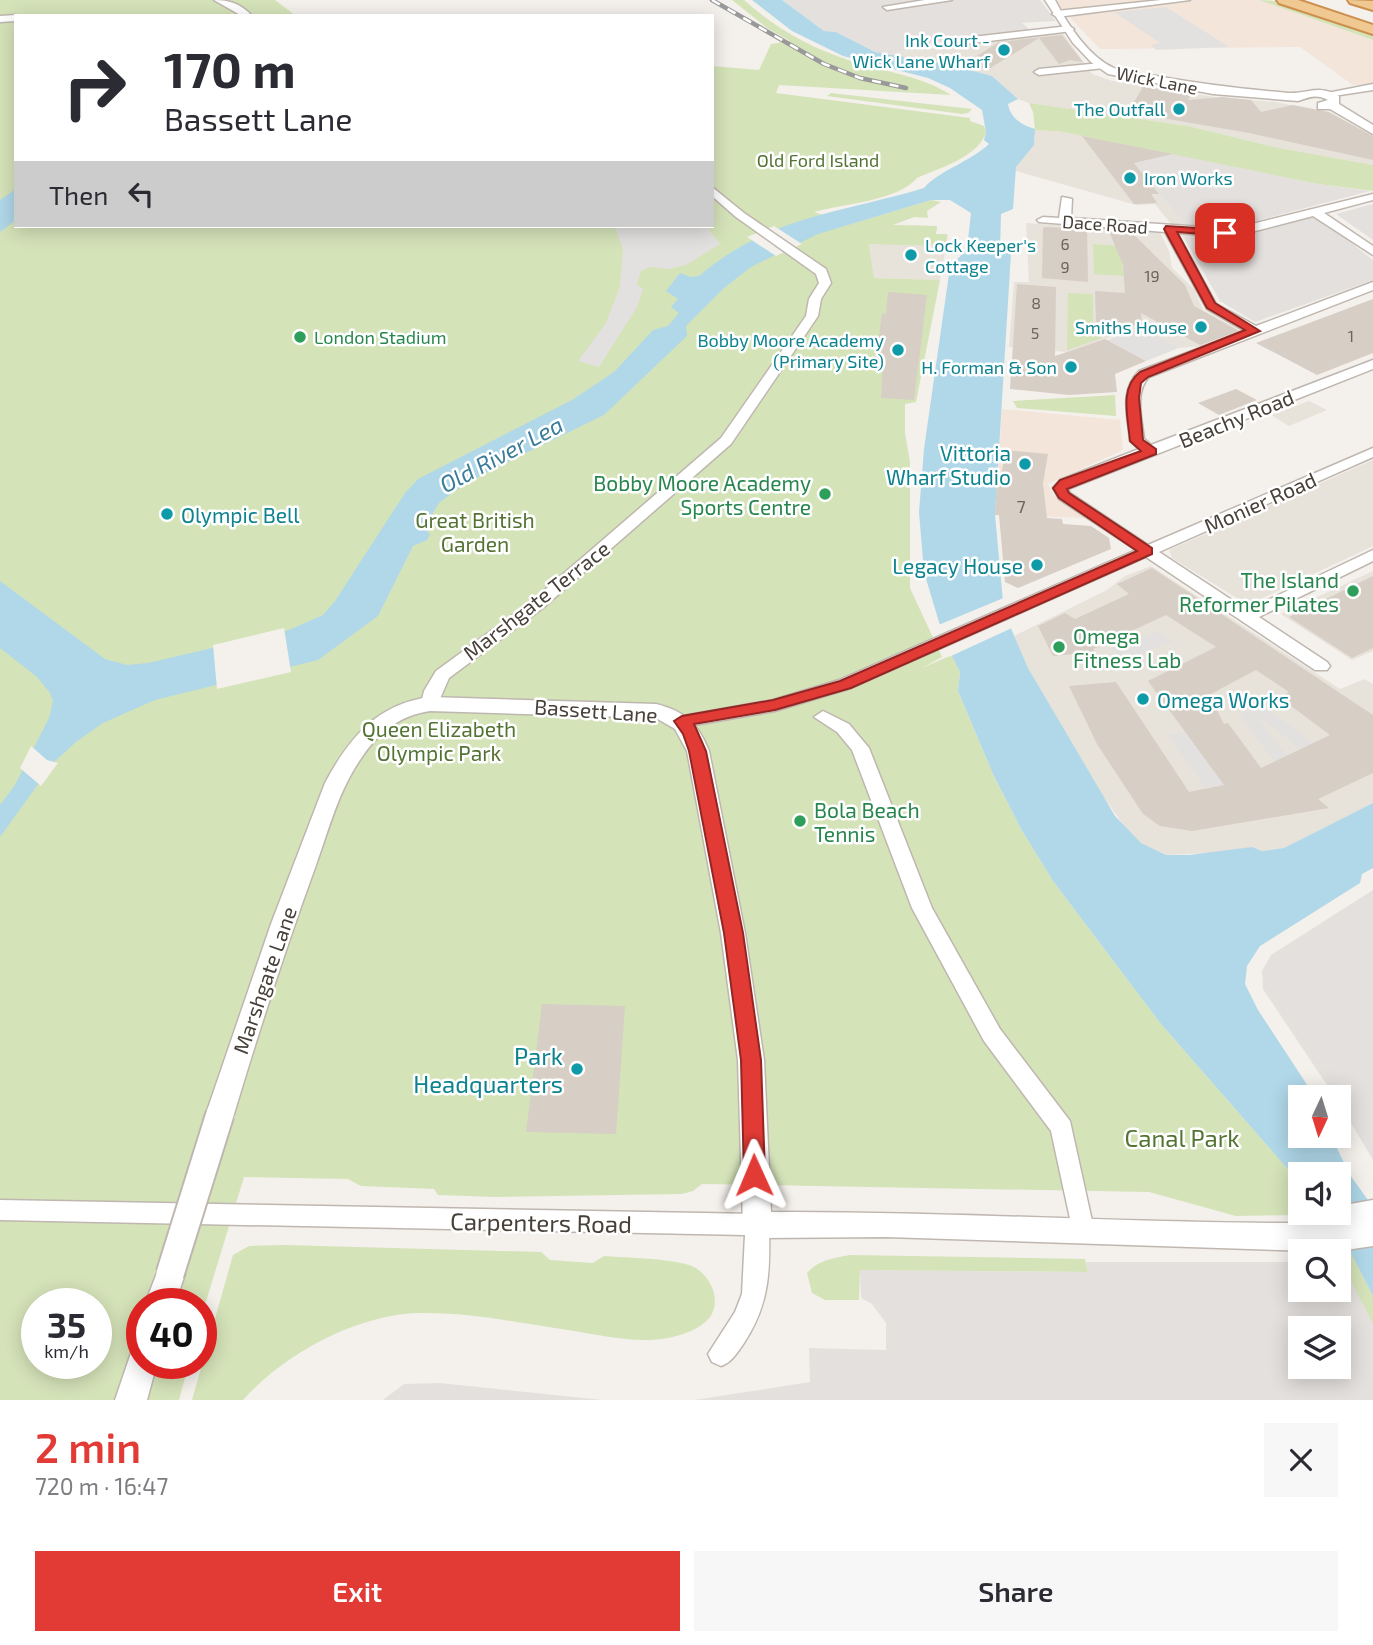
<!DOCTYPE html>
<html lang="en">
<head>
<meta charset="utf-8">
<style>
	:root { --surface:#fff; --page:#f7f7f7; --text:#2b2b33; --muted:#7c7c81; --accent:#e23b35 }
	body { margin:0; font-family:"Exo 2",sans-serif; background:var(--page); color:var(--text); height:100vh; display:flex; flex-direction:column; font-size:26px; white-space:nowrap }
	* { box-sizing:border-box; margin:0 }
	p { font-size:23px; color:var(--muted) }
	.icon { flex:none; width:38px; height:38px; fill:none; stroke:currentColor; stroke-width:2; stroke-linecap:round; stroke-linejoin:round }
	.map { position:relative; height:1400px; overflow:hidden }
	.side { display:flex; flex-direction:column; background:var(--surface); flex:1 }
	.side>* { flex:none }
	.top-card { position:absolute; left:14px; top:14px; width:700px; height:214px; border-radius:0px; box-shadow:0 4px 18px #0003; background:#fff; color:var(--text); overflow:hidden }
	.needle { width:46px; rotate:184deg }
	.tools { position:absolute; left:1288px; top:1085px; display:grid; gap:14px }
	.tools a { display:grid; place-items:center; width:63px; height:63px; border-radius:0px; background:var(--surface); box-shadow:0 4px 18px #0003; font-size:35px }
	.speed { position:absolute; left:21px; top:1288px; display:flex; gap:14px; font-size:35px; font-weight:700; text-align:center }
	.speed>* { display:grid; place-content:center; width:91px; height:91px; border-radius:50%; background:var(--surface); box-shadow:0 4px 18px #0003; line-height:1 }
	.speed small { font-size:18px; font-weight:400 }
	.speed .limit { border:10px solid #d22; background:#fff; color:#111 }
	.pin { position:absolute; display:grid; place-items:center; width:60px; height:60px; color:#fff; margin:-30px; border-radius:14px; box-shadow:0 4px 10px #0006 }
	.me { position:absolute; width:77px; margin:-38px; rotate:359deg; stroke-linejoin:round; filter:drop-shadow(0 0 5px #0008) }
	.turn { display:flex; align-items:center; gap:24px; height:147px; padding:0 35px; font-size:32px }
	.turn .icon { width:91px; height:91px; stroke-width:2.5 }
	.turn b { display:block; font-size:49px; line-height:60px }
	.then { display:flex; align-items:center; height:66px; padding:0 35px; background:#0003; gap:14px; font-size:26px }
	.round { display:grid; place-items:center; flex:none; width:74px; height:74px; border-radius:0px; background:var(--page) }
	.head { display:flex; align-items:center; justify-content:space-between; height:119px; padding:0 35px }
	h1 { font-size:42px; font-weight:600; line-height:52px; color:var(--accent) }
	.button { display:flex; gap:14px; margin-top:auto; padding:14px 35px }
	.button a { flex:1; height:80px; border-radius:0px; background:var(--accent); color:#fff; font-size:28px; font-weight:600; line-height:80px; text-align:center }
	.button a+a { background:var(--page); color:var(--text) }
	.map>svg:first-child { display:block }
</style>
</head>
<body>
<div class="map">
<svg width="1373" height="1400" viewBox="0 0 1373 1400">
	<rect width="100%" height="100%" fill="#f4f0ec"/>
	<!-- residential -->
	<g fill="#e7e2da">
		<path d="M1062,32L1092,74L1112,81L1215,97L1276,102L1333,114L1373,140V165L1274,147L1188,126L1029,103L1018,99L992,76L951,65L885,54Z"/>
		<path d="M1035,130L1063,132L1173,154L1134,163L1185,225L1171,224L1155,204L1136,205L1016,171V167L1034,145Z"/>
		<path d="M1026,223L1160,232L1169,251L1172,268L1194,289L1203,310L1241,331L1201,346L1179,348L1142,327L1066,352L1009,347L1014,282H1029Z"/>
		<path d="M879,225L937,226L936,234L948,235L940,280L874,278L868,237Z"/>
		<path d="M1309,401L1327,410L1289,426L1271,415Z"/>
		<path d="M1373,460V546L1248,605L1172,558L1169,550Z"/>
		<path d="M1151,566L1340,689L1365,679L1373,684V803L1284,848L1262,851L1252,847L1228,852L1166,855L1141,843L1130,834L1088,775L1028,668L1014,636L1107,590L1125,576Z"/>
		<path d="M1373,571V651L1352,660L1281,614Z"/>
	</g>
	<!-- commercial -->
	<g fill="#f3e5da">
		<path d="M1058,0H1259L1373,40V84L1353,85L1300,47L1100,49L1058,5Z"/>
		<path d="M1002,409L1120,420L1123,450L1048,484L1054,496L1087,518L995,515Z"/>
	</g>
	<!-- industrial -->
	<g fill="#e4e0dd" fill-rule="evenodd">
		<path d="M782,0H1040L1056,21L1022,23L1030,30L949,38L951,41L919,45L923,49L885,54L875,52L836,32L824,31Z"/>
		<path d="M1173,154L1318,184L1370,191L1229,228L1185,225L1134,163Z"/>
		<path d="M1373,204V240L1336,214L1365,206Z"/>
		<path d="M1317,216L1373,260V280L1255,322L1220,301L1181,233L1238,236Z"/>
		<path d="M1373,890V1160L1339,1103V1097H1335L1263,989L1262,971L1271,955Z"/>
		<path d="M1339,1260H1342L1373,1324V1400H694L810,1382L809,1348L886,1350V1323L872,1304L861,1298L860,1270L1088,1272L1086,1262H1300V1290H1339ZM1300,1328H1339V1367H1300Z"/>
		<path d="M439,1383L603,1400H383L404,1384Z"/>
	</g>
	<!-- green -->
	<g fill="#d5e3b9" fill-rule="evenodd">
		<path d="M0,0H275L296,16H16V226H712V66L759,70L771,44L790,41L767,28L732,0H744C775,28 809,47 848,60C883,72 920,75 951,95L779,85L776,93L970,118V121L984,126L986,132C979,157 939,168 917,178C898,201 842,204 814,212L850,224L931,200L941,202L927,211L928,218L914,217L893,225L937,226L936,234H947L946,246L869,244L874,278L940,280L916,402L905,404V433L910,462V588L942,657L922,668L952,655L960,672L958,691L993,774L1021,829L1053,881L1161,1024L1300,1183V1213H1324L1354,1259L1373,1296V1324L1339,1257V1251H1333L1293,1215L1236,1216L1149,1192L702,1184L693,1191L682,1194L495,1197L438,1195L434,1189L361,1186L348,1179L244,1177L201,1318V1304H142V1363H189L179,1400H0ZM37,1304H96V1363H37Z"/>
		<path d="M1259,0C1298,0 1337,20 1373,32V40Z"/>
		<path d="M831,93L972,109L968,113L962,114L827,96Z"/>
		<path d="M1029,103L1188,126L1274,147L1373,165V191L1318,184L1063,132L1035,130L1033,112Z"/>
		<path d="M1093,244L1119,246L1124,276L1094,274Z"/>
		<path d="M1068,293L1093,294V332L1102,338L1067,350Z"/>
		<path d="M1115,395L1116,416L1017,408L1013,401Z"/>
		<path d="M285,1245L541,1252L550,1260L593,1263L604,1256C629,1258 665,1258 689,1265C708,1271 723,1298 710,1317C701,1329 682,1335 668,1338C636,1344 600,1335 568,1330C519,1323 469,1312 420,1313C357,1314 284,1354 243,1400H192L233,1255L249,1246Z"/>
		<path d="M850,1255L1085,1259L1088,1272L860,1270L859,1300H825L812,1293L807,1273C818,1260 834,1258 850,1255Z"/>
	</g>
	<!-- parking -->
	<g fill="#e3e1df">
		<path d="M1166,7L1228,46L1229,47L1156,50L1151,45L1160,43L1114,12Z"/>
		<path d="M615,226H706L720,244L686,265L668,269L650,267L641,271L637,285L643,289L637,307L599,367L578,361L606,323L620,286L623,250Z"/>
		<path d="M1142,327L1179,348L1146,361L1107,340Z"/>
		<path d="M1159,631L1173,641L1126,660L1110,649Z"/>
		<path d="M1264,706L1313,743L1301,749L1255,714L1287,756L1275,762L1239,715Z"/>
		<path d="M1186,732L1224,785L1206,788L1168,735Z"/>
	</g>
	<!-- water -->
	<g fill="#b0d8e9">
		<path d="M752,0H782L824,31L836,32L875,52L951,65L992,76L1018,99L1008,104C1010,118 1023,126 1035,129L1034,145L1016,167L1013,209L1001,214L1000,250L1011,253L995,515L1004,612L1028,668L1115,816L1141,843L1166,855H1189L1252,847L1262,851L1284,848L1373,803V868L1362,874L1360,883L1260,946L1247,966L1245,984L1258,1010L1315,1097H1300V1136H1331L1350,1175L1373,1207V1296L1354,1259L1324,1213H1339V1174H1300V1183L1161,1024L1053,881L1021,829L993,774L958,691L960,672L945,642L924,572L919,512L924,449L950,267L967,249L971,213L950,200H931L818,234L751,267L724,288L686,326L687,336L604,415L481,475L452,493L439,503L424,528L430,534L427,540L413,546L378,616L318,660L155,700L103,723L76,742L54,762L0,837V805L15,785L49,718L53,701L50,693L37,677L0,648V581L105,659L127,665L148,663L289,630L323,615L335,601L405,493L418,479L572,400L614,372L653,330L668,326L679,313L671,307L678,299L666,291L680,273L691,277L699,276C769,216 841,213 924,188C938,171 970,162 989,144L984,140L986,132L982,110L950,88L928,78L843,56L792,31Z"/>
		<path d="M16,189V220L0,232V200Z"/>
	</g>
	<!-- pier -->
	<g fill="#f4f0ec">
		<path d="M774,226L802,244L776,256L747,237Z"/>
		<path d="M1006,597L1014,627L949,657L936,626Z"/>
		<path d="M284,628L291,672L217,689L213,645Z"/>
		<path d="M31,746L47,760L58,763L41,786L20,768Z"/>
	</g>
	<!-- building -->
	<g fill="#d7cec5" fill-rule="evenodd">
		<path d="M1062,35L1083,62L1070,60L1059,64L1039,38L987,70L964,64L999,42Z"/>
		<path d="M1143,87L1192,93L1188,100L1222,97L1251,100L1261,112L1293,105L1329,112L1373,136V160L1249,133L1128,112Z"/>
		<path d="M1082,136L1173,154L1134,163L1159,194H1151L1157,203L1134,204Z"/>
		<path d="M1046,227L1087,229L1088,282L1042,278L1043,228Z"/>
		<path d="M1109,231L1132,233L1185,285L1194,306L1239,331L1200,345L1141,313L1142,326L1096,322L1095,291L1125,293L1123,265Z"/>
		<path d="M1017,284L1056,287L1055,356L1105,339L1146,361L1115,374L1117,392L1069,395L1010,389Z"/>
		<path d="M888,292L927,295L914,400L881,398L883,359H876L882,313L886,314Z"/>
		<path d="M1373,299V353L1317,375L1256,343Z"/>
		<path d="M1236,389L1257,400L1219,415L1198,403Z"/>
		<path d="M1005,450L1048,454L1043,483L1047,518L1062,519L1063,524L1091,526L1109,538L1111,549L1018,588L1005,582L999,515H995L997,479H1001Z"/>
		<path d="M1152,568L1373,715V773L1318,799L1329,808L1192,831L1160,826L1143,814L1097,744L1069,686L1116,682L1189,792L1224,785L1148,681L1216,647L1166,615L1093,649L1095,652L1053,656L1038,626L1065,613L1075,619L1129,594L1117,584ZM1256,670L1289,692L1279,697L1330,735L1261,768L1228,723L1224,724L1209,695Z"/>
		<path d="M1373,576V648L1352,658L1289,617Z"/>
		<path d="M542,1004L625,1006L616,1134L526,1132Z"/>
	</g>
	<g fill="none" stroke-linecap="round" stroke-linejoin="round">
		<!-- minor casing -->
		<g stroke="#bfb7af" stroke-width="3">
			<g id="minor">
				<path d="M214,0C230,0 241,4 252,16H242Z"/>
				<path d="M925,0H952L887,10L883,7Z"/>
				<path d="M1161,0H1190L1057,17L1052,14L1057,11Z"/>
				<path d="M16,15V21L0,22V16Z"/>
				<path d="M1069,26L1074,29L1072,31L964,44L959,41L964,38Z"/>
				<path d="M1101,63L1106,66L1104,68L1039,75L1034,72L1039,69Z"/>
				<path d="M1373,84V90L1327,97L1322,94Z"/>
				<path d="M712,187L744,213L826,269L831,283L821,299L818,316L731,444L544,607L449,678L436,708H424L421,704L424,691L436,671L532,601L721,438L806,316L809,299L819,283L816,274L736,217L712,196Z"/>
				<path d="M1373,194V200L1324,213L1373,246V255L1313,216L1232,237L1177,233L1216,304L1256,326L1373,282V290L1149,377C1134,392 1142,420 1144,439L1151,445L1373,360V369L1068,489L1070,493L1148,545L1373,448V457L1159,552L1247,610L1373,550V561L1259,617L1327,662L1330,666L1327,670H1315L1146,557L851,688L775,711L683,727L677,725L674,721L677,717L773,700L839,680L1136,550L1059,499L1053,488L1060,480L1139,449L1130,441C1128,415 1119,391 1139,371L1245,331L1207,309L1165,232L1039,222L1037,220L1043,217L1059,218L1062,197L1072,199L1071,218L1232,229Z"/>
				<path d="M823,711L849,724L869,748L932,908L1000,1029L1070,1121L1094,1230L1090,1237L1082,1241L1074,1237L1051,1131L984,1041L912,908L852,750L837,732L814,717Z"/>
				<path d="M0,1200L757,1214L765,1218L769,1225C770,1271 770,1303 744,1343C737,1353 732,1362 721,1366L712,1362L708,1354L735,1312L742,1294L745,1235L0,1220Z"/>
			</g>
		</g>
		<!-- tertiary casing -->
		<g stroke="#bfb7af" stroke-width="3">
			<g id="tertiary">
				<path d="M1045,0H1055C1067,24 1089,57 1114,68C1126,74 1143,74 1156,76C1200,84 1243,89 1288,93C1309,94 1317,84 1339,96V104L1373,125V134L1330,109H1318V103L1328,100C1316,94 1310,97 1298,101L1213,94L1108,74L1091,62L1073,43Z"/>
				<path d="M430,697L656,704C684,711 698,723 709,751L745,933L764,1060L771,1212C945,1211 1119,1223 1293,1223C1305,1209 1321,1213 1339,1213V1206L1373,1200V1246L1339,1251H1311L886,1237L757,1238L747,1234L743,1225L738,1060L721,933L687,751L675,729L656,718L430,711C400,715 378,733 362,757C339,789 329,829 316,865C286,947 259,1031 234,1114L230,1122L220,1125L210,1122L206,1114L271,924L325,783C349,738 377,704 430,697Z"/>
				<path d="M170,1261L180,1265L185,1274L175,1304H145L160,1265Z"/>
				<path d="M142,1349V1363H157L147,1400H115L131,1353Z"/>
			</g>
		</g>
		<!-- trunk casing -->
		<g stroke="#cc8f4d" stroke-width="4">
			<g id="trunk">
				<path d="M1277,0H1298L1373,25V34L1279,3Z"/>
				<path d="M1348,0L1373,1V10L1350,3Z"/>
			</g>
		</g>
		<!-- minor -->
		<use href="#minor" fill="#fff" fill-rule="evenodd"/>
		<!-- tertiary -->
		<use href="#tertiary" fill="#fff" fill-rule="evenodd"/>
		<!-- trunk -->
		<use href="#trunk" fill="#f0c891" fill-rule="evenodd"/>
		<!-- rail casing -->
		<g stroke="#999" stroke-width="4.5">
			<path id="rail" d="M712,0L824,64L860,78L906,88"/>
		</g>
		<!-- rail -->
		<use href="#rail" stroke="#fff" stroke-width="2.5" stroke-dasharray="9" stroke-linecap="butt"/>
		<!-- tertiary-bridge casing -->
		<g stroke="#bfb7af" stroke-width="31" stroke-linecap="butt">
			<path id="tertiary-bridge" d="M170,1274L220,1114"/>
		</g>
		<!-- tertiary-bridge -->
		<use href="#tertiary-bridge" stroke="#fff" stroke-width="27"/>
	</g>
	<!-- route -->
	<path fill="#e23b35" stroke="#932622" stroke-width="2" d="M1166,226L1228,230V235L1225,236L1177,232L1215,303L1260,331L1148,377L1141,383L1139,398L1143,440L1156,449V454L1067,489L1069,493L1152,548V554L851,688L775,710L694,724L706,751L743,933L761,1060L765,1175L762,1182L754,1184L747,1182L744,1175L741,1060L724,933L689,751L683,734L674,721L682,716L773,700L840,681L1137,551L1059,498L1053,488L1060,480L1141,451L1130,441C1128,417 1119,388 1140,372L1245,330L1207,308L1164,229Z"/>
	<!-- markers -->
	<g fill="#0f9aa8" stroke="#fff" stroke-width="2.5">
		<circle cx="1004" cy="50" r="7"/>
		<circle cx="1179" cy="109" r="7"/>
		<circle cx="1130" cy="178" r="7"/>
		<circle cx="911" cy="255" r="7"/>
		<circle cx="1201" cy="327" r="7"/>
		<circle cx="898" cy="350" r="7"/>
		<circle cx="1071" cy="367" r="7"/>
		<circle cx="1025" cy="464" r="7"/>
		<circle cx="167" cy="514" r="7"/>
		<circle cx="1037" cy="565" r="7"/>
		<circle cx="1143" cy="699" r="7"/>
		<circle cx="577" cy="1069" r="7"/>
	</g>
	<g fill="#2e9e5b" stroke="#fff" stroke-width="2.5">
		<circle cx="300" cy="337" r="7"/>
		<circle cx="825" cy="494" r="7"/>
		<circle cx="1353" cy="591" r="7"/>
		<circle cx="1059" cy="647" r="7"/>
		<circle cx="800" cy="821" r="7"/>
	</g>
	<g text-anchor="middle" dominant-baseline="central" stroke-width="5" stroke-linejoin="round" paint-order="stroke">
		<!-- far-number labels -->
		<g font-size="16" fill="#6c645d">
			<text x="1065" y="243">6</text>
			<text x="1065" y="266">9</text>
			<text x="1152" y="275">19</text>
			<text x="1036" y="302">8</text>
			<text x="1035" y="332">5</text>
			<text x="1351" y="335">1</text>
		</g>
		<!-- far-culture labels -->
		<g font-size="18" fill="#0d838f" stroke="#fff" text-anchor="end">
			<text x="990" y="40">Ink Court -<tspan x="990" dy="21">Wick Lane Wharf</tspan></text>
			<text x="1165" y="109">The Outfall</text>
			<text x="1144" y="178" text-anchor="start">Iron Works</text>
			<text x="925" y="245" text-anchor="start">Lock Keeper's<tspan x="925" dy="21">Cottage</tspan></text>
			<text x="1187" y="327">Smiths House</text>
			<text x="884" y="340">Bobby Moore Academy<tspan x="884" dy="21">(Primary Site)</tspan></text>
			<text x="1057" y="367">H. Forman &amp; Son</text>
		</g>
		<!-- far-street labels -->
		<g font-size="18" fill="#48413a" stroke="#fff">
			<text transform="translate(1157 80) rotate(11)">Wick Lane</text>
			<text transform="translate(1105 224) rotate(4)">Dace Road</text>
		</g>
		<!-- far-park labels -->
		<g font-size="18" fill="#537333" stroke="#fff">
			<text x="818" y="160">Old Ford Island</text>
		</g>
		<!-- far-leisure labels -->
		<g font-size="18" fill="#27864d" stroke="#fff" text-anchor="start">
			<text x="314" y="337">London Stadium</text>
		</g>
		<!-- number labels -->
		<g font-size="18" fill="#6c645d">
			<text x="1021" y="506">7</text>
		</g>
		<!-- street labels -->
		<g font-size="21" fill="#48413a" stroke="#fff">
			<text transform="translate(1236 418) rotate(-22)">Beachy Road</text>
			<text transform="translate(1260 502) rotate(-24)">Monier Road</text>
			<text transform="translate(536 600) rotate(-38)">Marshgate Terrace</text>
			<text transform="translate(596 710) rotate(4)">Bassett Lane</text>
			<text transform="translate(264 980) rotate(-71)">Marshgate Lane</text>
		</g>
		<!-- culture labels -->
		<g font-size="21" fill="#0d838f" stroke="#fff" text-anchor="end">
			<text x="1011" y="452">Vittoria<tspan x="1011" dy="24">Wharf Studio</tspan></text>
			<text x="181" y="514" text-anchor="start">Olympic Bell</text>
			<text x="1023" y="565">Legacy House</text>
			<text x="1157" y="699" text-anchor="start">Omega Works</text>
		</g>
		<!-- leisure labels -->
		<g font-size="21" fill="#27864d" stroke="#fff" text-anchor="end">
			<text x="811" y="482">Bobby Moore Academy<tspan x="811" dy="24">Sports Centre</tspan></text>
			<text x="1339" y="579">The Island<tspan x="1339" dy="24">Reformer Pilates</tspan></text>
			<text x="1073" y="635" text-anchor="start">Omega<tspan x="1073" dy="24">Fitness Lab</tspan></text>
			<text x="814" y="809" text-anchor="start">Bola Beach<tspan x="814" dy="24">Tennis</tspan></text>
		</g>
		<!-- park labels -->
		<g font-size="21" fill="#537333" stroke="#fff">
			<text x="475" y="519">Great British<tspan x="475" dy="24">Garden</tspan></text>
			<text x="439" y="728">Queen Elizabeth<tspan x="439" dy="24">Olympic Park</tspan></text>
		</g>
		<!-- water labels -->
		<g font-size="23" font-style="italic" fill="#3a7c99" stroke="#fff">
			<text transform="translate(501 454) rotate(-28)">Old River Lea</text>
		</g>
		<!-- near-culture labels -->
		<g font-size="24" fill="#0d838f" stroke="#fff" text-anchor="end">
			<text x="563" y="1055">Park<tspan x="563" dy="28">Headquarters</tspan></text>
		</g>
		<!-- near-park labels -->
		<g font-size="24" fill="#537333" stroke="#fff">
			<text x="1182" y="1137">Canal Park</text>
		</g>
		<!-- near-street labels -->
		<g font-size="24" fill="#48413a" stroke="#fff">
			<text transform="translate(541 1222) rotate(1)">Carpenters Road</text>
		</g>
	</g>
</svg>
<div class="tools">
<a><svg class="needle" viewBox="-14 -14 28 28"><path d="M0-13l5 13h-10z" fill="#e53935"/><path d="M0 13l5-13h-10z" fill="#7c7c81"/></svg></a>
<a><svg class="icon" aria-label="sound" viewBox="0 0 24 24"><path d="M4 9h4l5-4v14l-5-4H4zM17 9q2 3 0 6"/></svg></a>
<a><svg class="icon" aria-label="search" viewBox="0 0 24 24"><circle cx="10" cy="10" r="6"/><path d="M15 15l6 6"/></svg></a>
<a><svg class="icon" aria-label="layers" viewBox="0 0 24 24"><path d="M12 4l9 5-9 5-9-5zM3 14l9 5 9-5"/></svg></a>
</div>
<div class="speed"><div>35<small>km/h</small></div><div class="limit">40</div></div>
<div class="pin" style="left:1225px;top:233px;background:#d93025"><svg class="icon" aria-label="arrive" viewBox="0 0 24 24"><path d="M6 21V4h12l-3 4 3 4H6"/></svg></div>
<svg class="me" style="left:754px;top:1175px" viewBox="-20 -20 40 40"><path d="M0-17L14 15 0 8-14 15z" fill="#e23b35" stroke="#fff" stroke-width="4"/></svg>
<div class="top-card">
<div class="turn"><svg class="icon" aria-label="right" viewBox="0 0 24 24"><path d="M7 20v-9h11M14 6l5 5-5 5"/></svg><div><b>170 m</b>Bassett Lane</div></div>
<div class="then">Then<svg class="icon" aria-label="left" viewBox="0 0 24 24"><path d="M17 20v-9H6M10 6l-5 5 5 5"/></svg></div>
</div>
</div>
<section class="side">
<div class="head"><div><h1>2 min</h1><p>720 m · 16:47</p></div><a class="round"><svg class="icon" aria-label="close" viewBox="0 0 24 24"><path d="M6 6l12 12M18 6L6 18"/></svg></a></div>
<div class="button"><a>Exit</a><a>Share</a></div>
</section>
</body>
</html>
